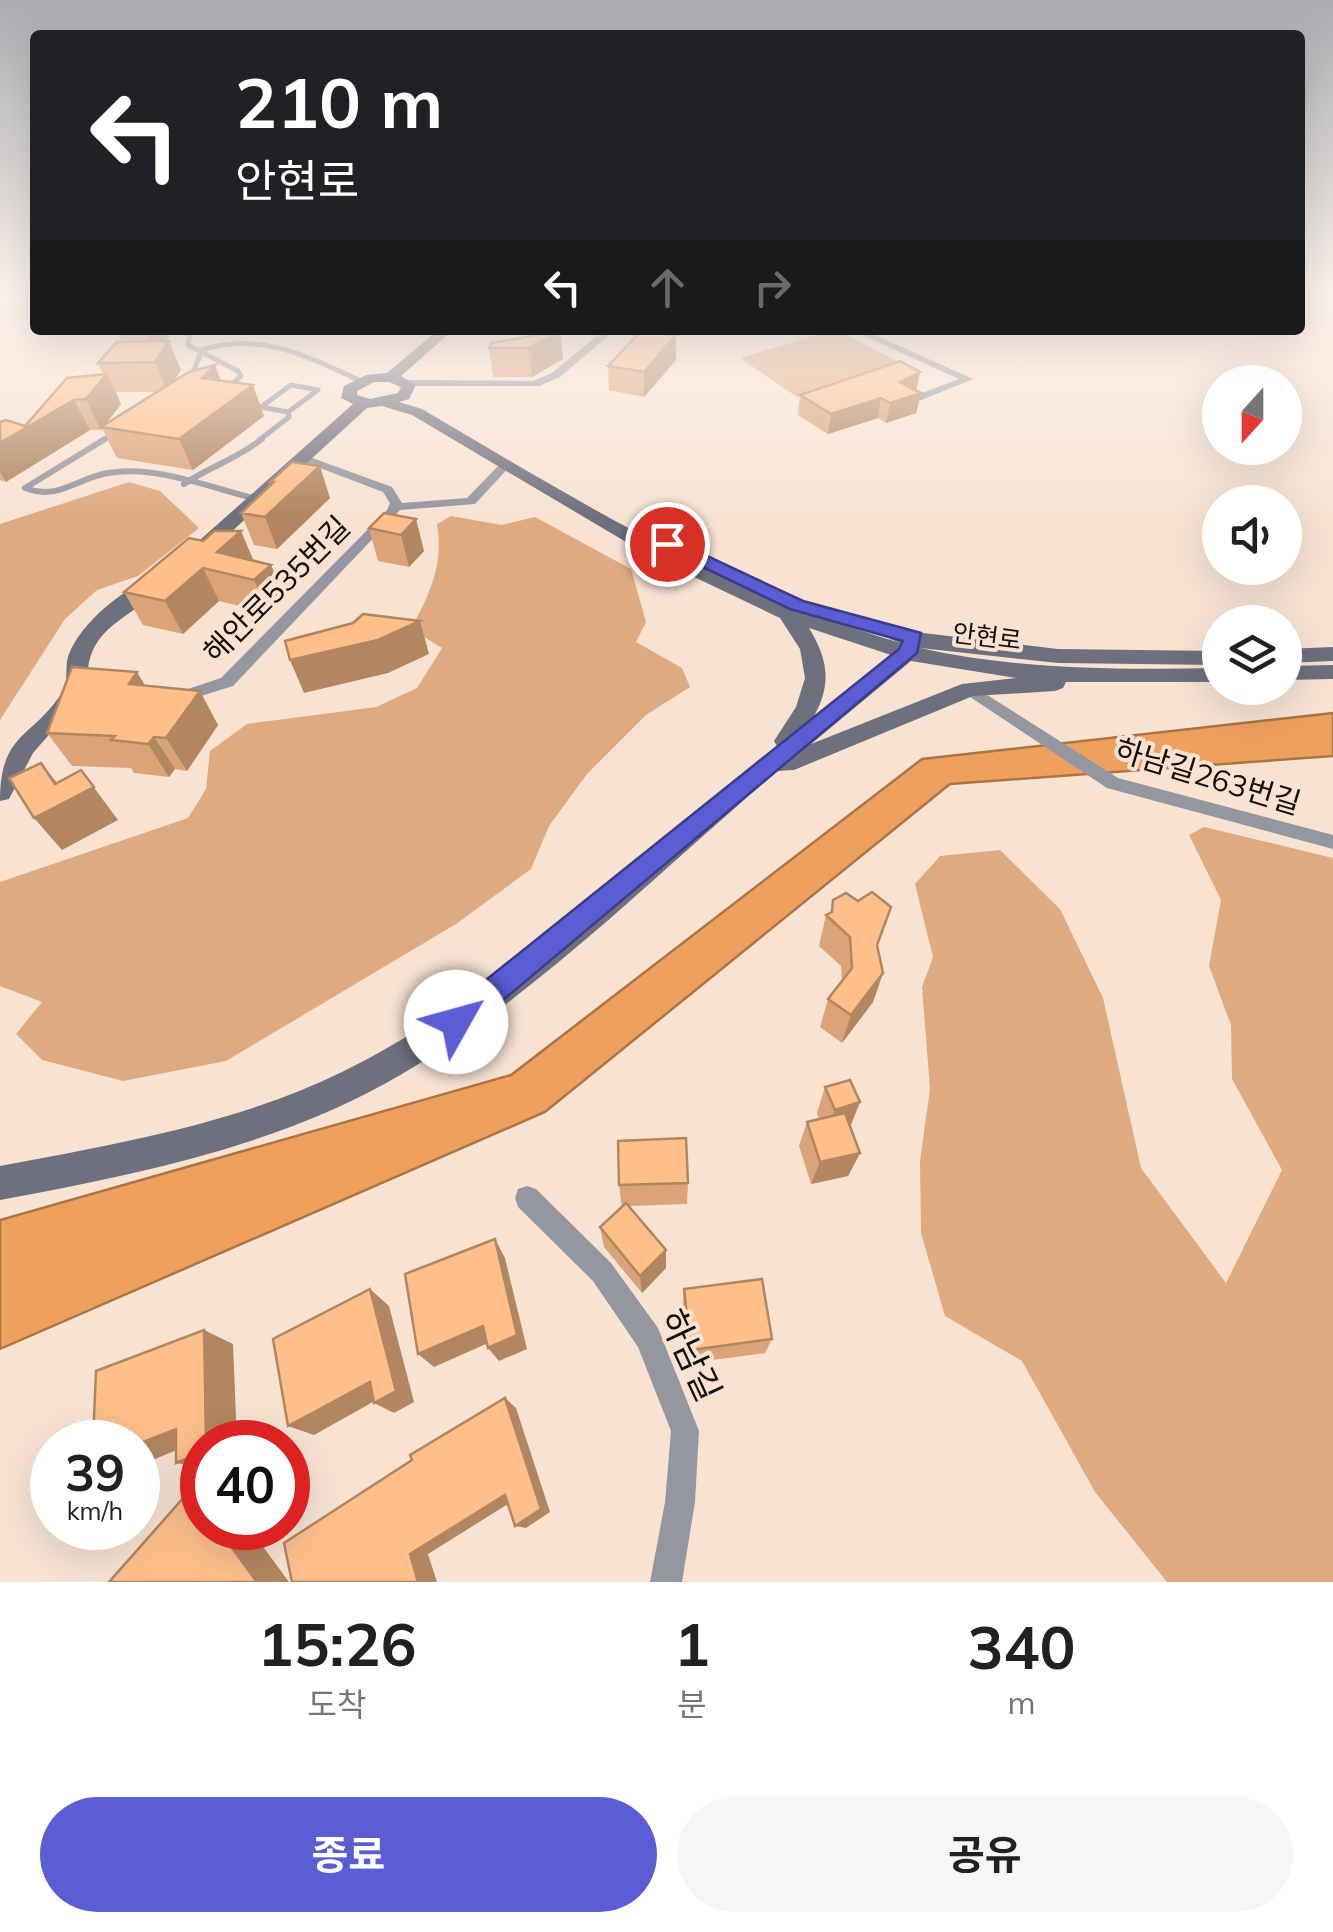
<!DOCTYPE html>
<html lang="ko">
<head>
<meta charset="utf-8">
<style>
	:root { --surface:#fff; --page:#f6f6f6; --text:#202124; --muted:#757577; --accent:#5b5dd5 }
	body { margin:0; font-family:Mulish,"Noto Sans KR",sans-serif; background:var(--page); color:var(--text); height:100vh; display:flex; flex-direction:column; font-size:38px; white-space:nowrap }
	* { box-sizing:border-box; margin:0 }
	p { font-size:32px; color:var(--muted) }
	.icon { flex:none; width:55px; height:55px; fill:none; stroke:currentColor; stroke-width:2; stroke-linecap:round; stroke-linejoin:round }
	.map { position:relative; height:1582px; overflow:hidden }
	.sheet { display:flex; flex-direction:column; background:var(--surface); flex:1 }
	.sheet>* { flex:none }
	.guide { position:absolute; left:30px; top:30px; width:1275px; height:305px; border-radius:10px; box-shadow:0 10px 40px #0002; background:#202124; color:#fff; overflow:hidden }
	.needle { width:65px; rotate:201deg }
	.fabs { position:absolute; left:1202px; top:365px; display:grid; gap:20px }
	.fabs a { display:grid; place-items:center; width:100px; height:100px; border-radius:50%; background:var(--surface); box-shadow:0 10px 40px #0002; font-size:50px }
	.speed { position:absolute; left:30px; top:1420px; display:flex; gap:20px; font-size:50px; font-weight:700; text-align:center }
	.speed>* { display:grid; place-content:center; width:130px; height:130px; border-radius:50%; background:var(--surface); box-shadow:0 10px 40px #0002; line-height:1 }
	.speed small { font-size:25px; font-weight:400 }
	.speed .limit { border:15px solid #d22; background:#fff; color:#111 }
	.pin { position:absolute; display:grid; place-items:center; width:85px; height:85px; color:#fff; margin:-42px; border:5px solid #fff; border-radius:50%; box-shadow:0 2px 10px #0007 }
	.me { position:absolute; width:110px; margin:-55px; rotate:52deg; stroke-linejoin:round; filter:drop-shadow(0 0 8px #0008) }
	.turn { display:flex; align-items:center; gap:35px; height:210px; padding:0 40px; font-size:45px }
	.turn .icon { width:130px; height:130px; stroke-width:2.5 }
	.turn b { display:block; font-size:70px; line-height:85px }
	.lanes { display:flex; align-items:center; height:95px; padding:0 40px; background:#0003; justify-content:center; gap:50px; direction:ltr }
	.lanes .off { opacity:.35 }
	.eta { display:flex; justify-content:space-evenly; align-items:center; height:170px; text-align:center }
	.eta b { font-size:60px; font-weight:700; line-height:70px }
	.cta { display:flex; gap:20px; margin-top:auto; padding:20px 40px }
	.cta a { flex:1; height:115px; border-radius:60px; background:var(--accent); color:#fff; font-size:40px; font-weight:700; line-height:115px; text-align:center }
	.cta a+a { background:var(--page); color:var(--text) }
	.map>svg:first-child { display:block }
</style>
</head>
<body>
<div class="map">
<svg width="1333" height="1582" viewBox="0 0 1333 1582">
	<rect width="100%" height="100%" fill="#f8e3d3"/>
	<!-- green -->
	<g fill="#dfaa80">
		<path d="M835,330L903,364L797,397L740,358Z"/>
		<path d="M129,482L160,491L199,528L138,576L97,590L65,619L0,720V524Z"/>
		<path d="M451,516L502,525L535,517L631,569L646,622L636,642L682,668L690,687L646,715L587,774L549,826L531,869L456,924L226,1061L123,1081L42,1060L16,1034L42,1002L0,986V882L188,818L206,789L210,751L247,724L376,707L417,688L442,648L411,629C430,594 444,564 437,524Z"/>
		<path d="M1204,827L1333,858V1582H1167L1095,1492L1022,1361L945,1316L921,1233L920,1161L930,1089L922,987L933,957L915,884L940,856L1000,850L1060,909L1103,998L1141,1168L1226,1283L1282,1170L1232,1079L1231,1025L1209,966L1221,900L1189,835Z"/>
	</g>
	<!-- water -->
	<path fill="#eea05e" stroke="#ad7444" stroke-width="2.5" d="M1333,713V756L950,784L545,1112L0,1349V1220L511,1075L922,759Z"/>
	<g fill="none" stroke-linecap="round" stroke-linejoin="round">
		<!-- lane-far1 -->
		<g stroke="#9597a0" stroke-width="5">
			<path d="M190,330L188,345L238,371L241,376L228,388"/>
			<path d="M190,380L202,350C261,331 308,357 361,381"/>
			<path d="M291,385L318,390L288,412L261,407Z"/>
			<path d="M101,441L113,434"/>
			<path d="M258,441L289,417L288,412"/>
		</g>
		<!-- lane -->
		<g stroke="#9597a0" stroke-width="6">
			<path d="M105,439L25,488C58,501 77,478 108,473C157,465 211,488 257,499"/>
			<path d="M184,484C211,466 235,460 262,439"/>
		</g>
		<!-- street -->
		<g fill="#9597a0" fill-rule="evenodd">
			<path d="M604,330H615L560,377L539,386H408L403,383L408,380L533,381L552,373Z"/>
			<path d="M851,330H864L973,379L914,403H906V399L959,379Z"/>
			<path d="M299,456H307L392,487L402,503L467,498L503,461L513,463L475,504L400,510L233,686L179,703L173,702L171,698L173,694L221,678L387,510L390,503L383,492L299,460Z"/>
			<path d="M970,684L1118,778L1333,835V849L1107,788L964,693L962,689Z"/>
			<path d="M527,1186L536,1189L611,1263L658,1328L699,1431L695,1502L682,1582H650L665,1502L671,1431L638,1347L593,1281L518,1207L515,1198L518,1189Z"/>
		</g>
		<!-- secondary -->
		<g fill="#6e707e" fill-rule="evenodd">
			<path d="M438,330H453L401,376L416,385L409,399L399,402L422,409C576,500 728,594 901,643L890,639V629L1058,649L1220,651V665L1058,663L920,648C1019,670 1119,670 1220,668V682H1066L1063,688L1055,691L973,696L794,770L778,771C659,871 537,996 402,1074C280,1146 138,1174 0,1200V1166C115,1144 236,1124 342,1072C498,996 641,854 777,746L774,741L796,707L805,678L800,649L780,618L648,555L412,415L382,406L367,408L206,555H192V547L353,404L341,398L344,386L366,375L387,373ZM374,382H389L401,387L398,393L370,399L357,395V391ZM809,628L891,655L814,716C832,684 828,659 809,628ZM911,661L1016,678L962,684L811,744Z"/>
			<path d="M155,578L165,584C130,622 82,625 88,690L33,753L9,799L0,801C0,731 33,739 63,691C69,682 64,665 69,654C81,623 124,587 155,578Z"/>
			<path d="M1333,647V661L1285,663V649Z"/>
			<path d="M1333,665V679L1285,680V666Z"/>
		</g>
	</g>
	<!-- wall -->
	<g fill="#daa478" fill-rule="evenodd">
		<path d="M117,330H174L166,341L181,370L174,382L220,381L264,416L193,470L117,458L102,428L101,430H90L6,482L0,480V422L25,426L103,374L98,363L122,342ZM116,392H158L105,425L121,404Z"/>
		<path d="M560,331L563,359L532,377H493L489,348Z"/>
		<path d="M676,360L644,397L609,390L608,366Z"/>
		<path d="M920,372L916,391L921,393L916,413L886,423L878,418L828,434L798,415L800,395Z"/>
		<path d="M270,482L330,498L277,549L254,545L241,513L271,486Z"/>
		<path d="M384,513L424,551L409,567L378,561L369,528Z"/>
		<path d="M189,538L254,561L271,565L284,598L268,613L219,601L183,634L143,625L124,592Z"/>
		<path d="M145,686L218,725L187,771L175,769L169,777L134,773L131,768L72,766L47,733Z"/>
		<path d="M833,900L877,947L883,973L873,1002L842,1043L820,1027L828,999L842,981L841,966L819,946L826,915L830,913Z"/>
		<path d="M825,1087L860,1102L850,1126L860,1153L848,1176L811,1184L799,1146L807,1122L819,1119L817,1113Z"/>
		<path d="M688,1183L687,1204L629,1206L666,1268L642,1293L604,1247L600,1227L622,1207L619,1185Z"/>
		<path d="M684,1289L772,1339L765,1353L690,1363L683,1305Z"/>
	</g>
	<!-- shaded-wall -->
	<g fill="#b28661">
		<path d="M145,330H174L156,355Z"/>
		<path d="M560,331L563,359L532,377L529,348Z"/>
		<path d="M676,335V360L644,397V372Z"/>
		<path d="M169,341L181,370L167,391L155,362Z"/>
		<path d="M215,365L226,395L202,378Z"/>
		<path d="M920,372L916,391L921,393L916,413L886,423L890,403L900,382Z"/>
		<path d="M107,374L121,404L101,430L86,399Z"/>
		<path d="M253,385L264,416L193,470L179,439Z"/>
		<path d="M881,398L878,418L828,434L831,414Z"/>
		<path d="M74,400L90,430L6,482L0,472V443Z"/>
		<path d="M320,466L330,498L277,549L265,517Z"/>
		<path d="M416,519L424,551L409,567L401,535Z"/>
		<path d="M241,531L255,564L217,552Z"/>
		<path d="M271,565L284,598L268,613L254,580Z"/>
		<path d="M203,568L219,601L183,634L165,601Z"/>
		<path d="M420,621L429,654L388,673L304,693L290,660Z"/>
		<path d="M137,672L157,705L129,684Z"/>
		<path d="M200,691L218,725L187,771L166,738Z"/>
		<path d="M154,737L175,769L169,777L148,744Z"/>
		<path d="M41,763L70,799L81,770L118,820L62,850L34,818L55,784Z"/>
		<path d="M883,973L873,1002L842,1043L851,1015Z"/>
		<path d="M860,1102L850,1127L826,1135L835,1110Z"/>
		<path d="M860,1153L848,1176L811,1184L820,1162Z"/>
		<path d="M495,1239L505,1258L527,1349L499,1361L488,1348Z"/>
		<path d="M666,1250V1268L642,1293L640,1276Z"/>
		<path d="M370,1289L389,1306L414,1402L394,1413L374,1403Z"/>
		<path d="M483,1326L495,1340L434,1367L418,1354Z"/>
		<path d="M204,1330L233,1344L237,1442H206V1438L138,1466V1444Z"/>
		<path d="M370,1382L389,1393L314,1435L288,1426Z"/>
		<path d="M505,1398L516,1408L550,1512L526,1528L515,1526Z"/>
		<path d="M202,1452V1467L176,1463Z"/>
		<path d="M192,1488L202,1490V1503Z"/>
		<path d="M505,1495L516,1499L428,1554L437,1582H418L410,1554Z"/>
		<path d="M221,1528H280L264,1548L289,1582H257L232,1548Z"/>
	</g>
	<!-- building -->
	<g fill="#febf8b" stroke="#b28661" stroke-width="2.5">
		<path d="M642,330L676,335L644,372L608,366Z"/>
		<path d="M560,331L529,348H489L492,343Z"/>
		<path d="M169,341L155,362L98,363L117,342Z"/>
		<path d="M900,361L920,372L900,382L921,393L890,403L881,398L831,414L800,395Z"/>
		<path d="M215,365L202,378L253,385L179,439L101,427L189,372Z"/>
		<path d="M107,374L86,399L74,400L0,443V422L6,420L25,426L67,378Z"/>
		<path d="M292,462L320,466L265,517L241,513L274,482H270Z"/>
		<path d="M384,513L416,519L401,535L369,528Z"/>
		<path d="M214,531H241L217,552L271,565L254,580L203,568L165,601L124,592L189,538L203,541Z"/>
		<path d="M363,614L420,621L378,640L290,660L285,641L353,623Z"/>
		<path d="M72,667L137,672L129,684L200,691L166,738L154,737L148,744L111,740L115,736L47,733Z"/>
		<path d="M41,763L55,784L81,770L94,787L34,818L9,778Z"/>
		<path d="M872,892L891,907L877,945L883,973L851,1015L828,999L852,968L850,937L826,915L832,912L833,900L846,893L858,901Z"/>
		<path d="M850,1080L860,1102L835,1110L825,1087Z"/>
		<path d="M845,1113L860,1153L820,1162L807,1122Z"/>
		<path d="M686,1138L688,1183L619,1185L618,1141Z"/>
		<path d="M626,1203L666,1250L640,1276L600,1227Z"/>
		<path d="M495,1239L517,1335L488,1348L483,1326L418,1354L405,1274Z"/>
		<path d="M762,1279L772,1339L691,1350L684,1289Z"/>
		<path d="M370,1289L396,1391L374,1403L370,1382L288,1426L273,1339Z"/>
		<path d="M204,1330L206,1442H202V1452L176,1463V1429L138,1444V1442H93L96,1371Z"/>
		<path d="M505,1398L541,1509L515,1526L505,1495L410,1554L418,1582H292L284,1543L412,1460L410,1455Z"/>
		<path d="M192,1488L202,1503V1528H221L222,1530L224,1528H249L232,1548L257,1582H109Z"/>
	</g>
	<!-- sky -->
	<linearGradient id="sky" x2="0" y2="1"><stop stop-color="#aaacb1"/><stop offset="0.57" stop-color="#fcf2eb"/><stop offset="1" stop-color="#fcf2eb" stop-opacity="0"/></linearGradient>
	<rect width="1333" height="516" fill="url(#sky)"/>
	<!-- route -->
	<path fill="#5b5dd5" stroke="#3b3c8a" stroke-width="2.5" d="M661,540H673L803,601L921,633L917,653L466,1031L456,1034L446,1031L442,1022L446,1012L899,649L903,641L790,609L661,547Z"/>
	<g text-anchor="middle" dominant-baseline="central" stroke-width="8" stroke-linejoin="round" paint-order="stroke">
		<!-- far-street labels -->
		<g font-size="25" fill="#150e09" stroke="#f8e3d3">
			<text transform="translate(987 636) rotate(7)">안현로</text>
		</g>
		<!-- street labels -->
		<g font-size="30" fill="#150e09" stroke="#f8e3d3">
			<text transform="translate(276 589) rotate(-45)">해안로535번길</text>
			<text transform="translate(1208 776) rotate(17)">하남길263번길</text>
		</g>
		<!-- near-street labels -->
		<g font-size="35" fill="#150e09" stroke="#f8e3d3">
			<text transform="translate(691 1355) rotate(65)">하남길</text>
		</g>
	</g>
</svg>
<div class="fabs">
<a><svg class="needle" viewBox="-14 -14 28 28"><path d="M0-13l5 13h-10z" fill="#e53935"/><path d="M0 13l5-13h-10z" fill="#757577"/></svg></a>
<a><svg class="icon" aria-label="sound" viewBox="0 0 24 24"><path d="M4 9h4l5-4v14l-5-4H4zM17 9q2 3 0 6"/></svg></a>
<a><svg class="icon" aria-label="layers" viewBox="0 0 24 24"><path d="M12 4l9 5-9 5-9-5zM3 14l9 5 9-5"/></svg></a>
</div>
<div class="speed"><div>39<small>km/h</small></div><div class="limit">40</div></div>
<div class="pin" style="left:667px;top:544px;background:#d93025"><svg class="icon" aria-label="arrive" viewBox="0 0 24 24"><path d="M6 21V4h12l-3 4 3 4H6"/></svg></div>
<svg class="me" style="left:456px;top:1022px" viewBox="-20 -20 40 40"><circle r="19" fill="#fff"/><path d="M0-13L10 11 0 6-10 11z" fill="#5b5dd5"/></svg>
<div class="guide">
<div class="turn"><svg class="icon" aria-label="left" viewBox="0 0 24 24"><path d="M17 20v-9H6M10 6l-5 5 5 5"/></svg><div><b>210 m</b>안현로</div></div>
<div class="lanes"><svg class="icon" aria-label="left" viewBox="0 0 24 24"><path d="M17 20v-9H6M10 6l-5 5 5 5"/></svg><svg class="icon off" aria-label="ahead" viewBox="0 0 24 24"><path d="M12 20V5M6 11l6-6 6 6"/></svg><svg class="icon off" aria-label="right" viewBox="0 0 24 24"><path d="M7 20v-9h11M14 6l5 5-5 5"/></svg></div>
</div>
</div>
<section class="sheet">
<div class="eta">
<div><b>15:26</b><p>도착</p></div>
<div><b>1</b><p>분</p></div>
<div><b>340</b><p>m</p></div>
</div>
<div class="cta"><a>종료</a><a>공유</a></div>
</section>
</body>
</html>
